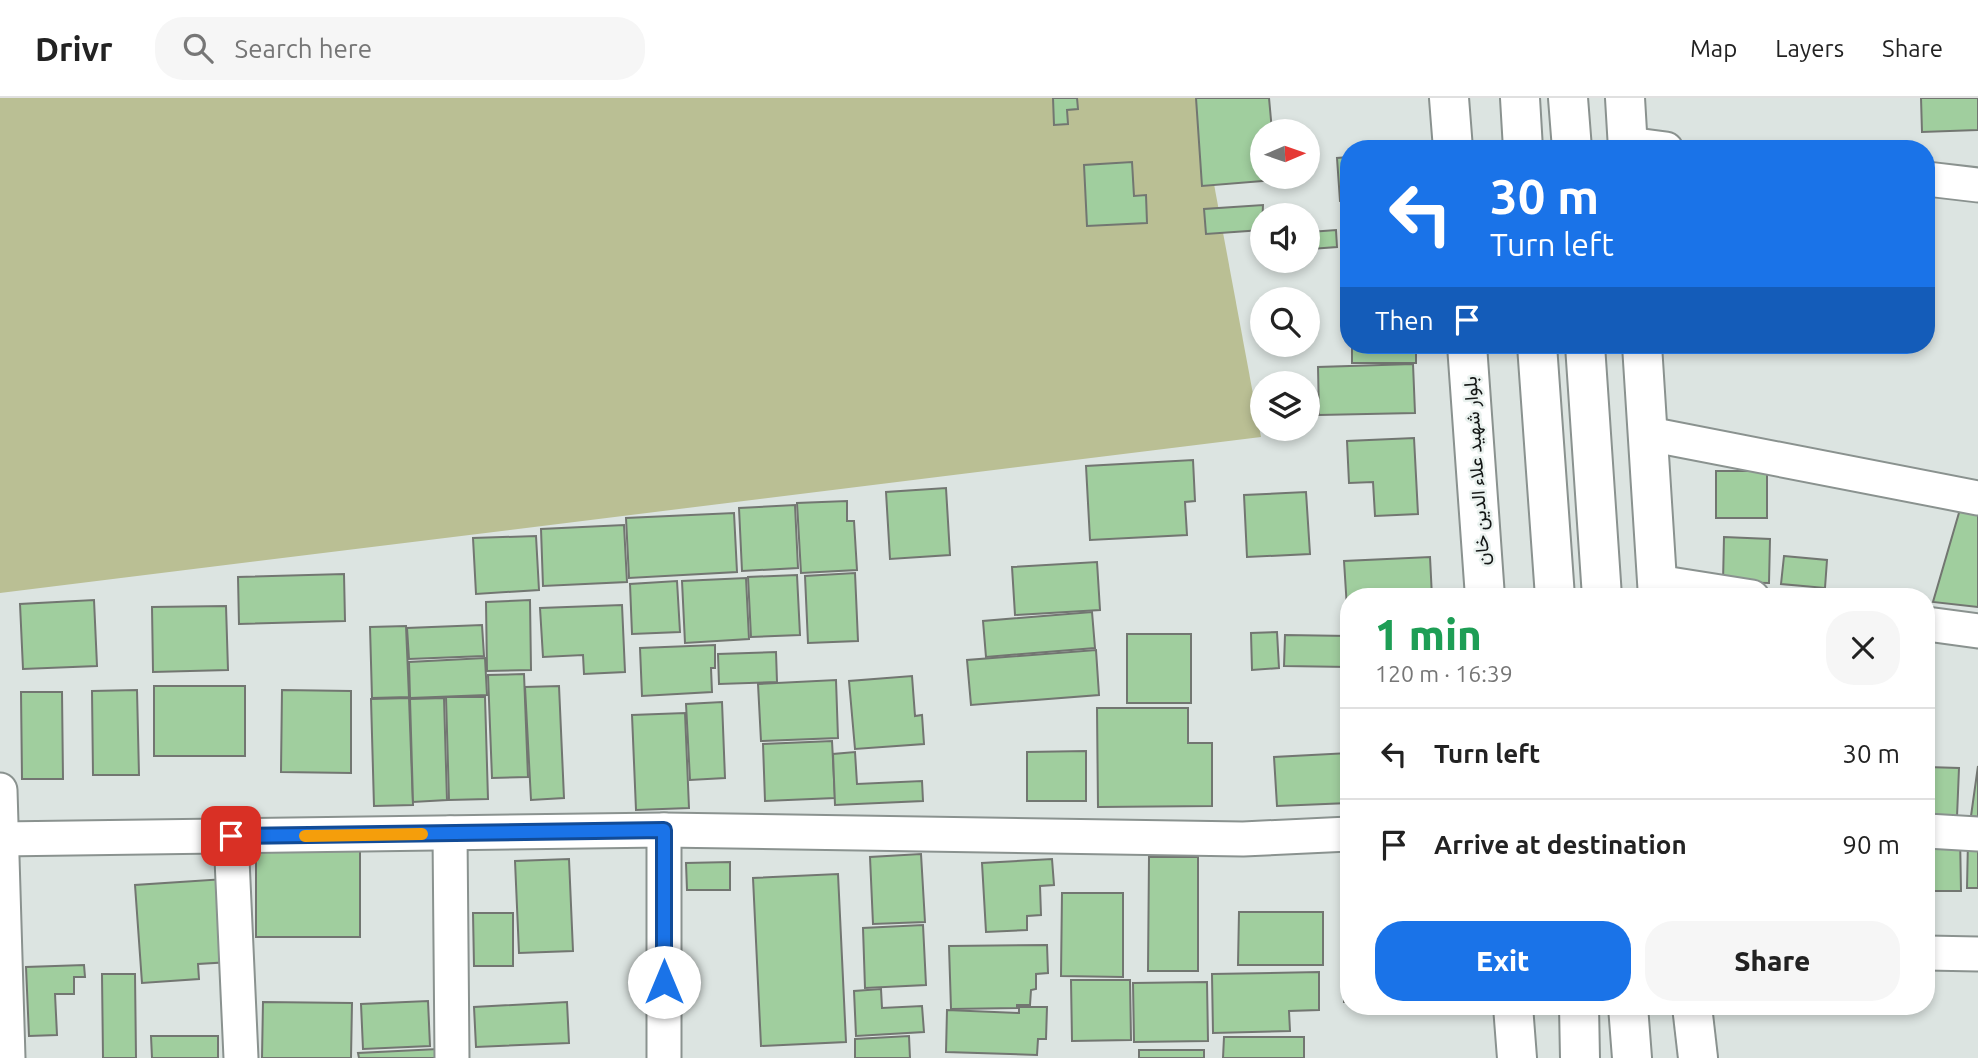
<!DOCTYPE html>
<html lang="en">
<head>
<meta charset="utf-8">
<style>
	:root { --surface:#fff; --page:#f6f6f6; --text:#222; --muted:#767676; --line:#e0e0e0; --accent:#1a73e8 }
	body { margin:0; font-family:Ubuntu,Vazirmatn,sans-serif; background:var(--page); color:var(--text); height:100vh; display:flex; flex-direction:column; font-size:26px; white-space:nowrap }
	* { box-sizing:border-box; margin:0 }
	p { font-size:23px; color:var(--muted) }
	.icon { flex:none; width:38px; height:38px; fill:none; stroke:currentColor; stroke-width:2; stroke-linecap:round; stroke-linejoin:round }
	.map { position:relative; flex:1; overflow:hidden }
	.details { position:absolute; left:1340px; top:490px; width:595px; height:427px; display:flex; flex-direction:column; background:var(--surface); border-radius:28px; box-shadow:0 4px 10px #0003 }
	.details>* { flex:none }
	.banner { position:absolute; left:1340px; top:42px; width:595px; height:214px; border-radius:28px; box-shadow:0 4px 10px #0003; background:#1a73e8; color:#fff; overflow:hidden }
	.needle { width:46px; rotate:88deg }
	.tools { position:absolute; left:1250px; top:21px; display:grid; gap:14px }
	.tools a { display:grid; place-items:center; width:70px; height:70px; border-radius:50%; background:var(--surface); box-shadow:0 4px 10px #0003; font-size:35px }
	.pin { position:absolute; display:grid; place-items:center; width:60px; height:60px; color:#fff; margin:-30px; border-radius:14px; box-shadow:0 4px 10px #0006 }
	.me { position:absolute; width:77px; margin:-38px; rotate:0deg; stroke-linejoin:round; filter:drop-shadow(0 0 5px #0008) }
	.turn { display:flex; align-items:center; gap:24px; height:147px; padding:0 35px; font-size:32px }
	.turn .icon { width:91px; height:91px; stroke-width:2.5 }
	.turn b { display:block; font-size:49px; line-height:60px }
	.then { display:flex; align-items:center; height:66px; padding:0 35px; background:#0003; gap:14px; font-size:26px }
	.round { display:grid; place-items:center; flex:none; width:74px; height:74px; border-radius:28px; background:var(--page) }
	.head { display:flex; align-items:center; justify-content:space-between; height:119px; padding:0 35px }
	h1 { font-size:42px; font-weight:800; line-height:52px; color:#1e9e55 }
	.button { display:flex; gap:14px; margin-top:auto; padding:14px 35px }
	.button a { flex:1; height:80px; border-radius:28px; background:var(--accent); color:#fff; font-size:28px; font-weight:800; line-height:80px; text-align:center }
	.button a+a { background:var(--page); color:var(--text) }
	ul { padding:0; list-style:none }
	li { display:flex; align-items:center; gap:21px; height:91px; padding:0 35px; border-top:2px solid var(--line) }
	li div { flex:1 }
	li b { display:block; font-size:26px }
	li em { font-style:normal }
	header { display:flex; align-items:center; gap:42px; box-sizing:border-box; height:98px; padding:0 35px; background:var(--surface); border-bottom:2px solid var(--line) }
	header strong { font-size:33px }
	nav { display:flex; gap:38px; margin-inline-start:auto; font-size:24px }
	.search { width:490px; height:63px; background:var(--page); display:flex; align-items:center; gap:18px; box-sizing:border-box; padding:0 24px; border-radius:28px; color:var(--muted); font-size:26px }
	.map>svg:first-child { display:block }
</style>
</head>
<body>
<header>
<strong>Drivr</strong>
<div class="search"><svg class="icon" aria-label="search" viewBox="0 0 24 24"><circle cx="10" cy="10" r="6"/><path d="M15 15l6 6"/></svg>Search here</div>
<nav><a>Map</a><a>Layers</a><a>Share</a></nav>
</header>
<div class="map">
<svg width="1978" height="960" viewBox="0 0 1978 960">
	<rect width="100%" height="100%" fill="#dce4e1"/>
	<!-- green -->
	<path fill="#babf94" d="M0,0H1198L1261,339L0,495Z"/>
	<!-- building -->
	<g fill="#a0ce9e" stroke="#727671" stroke-width="2">
		<path d="M1053,0H1077L1078,11L1067,12L1068,26L1054,27Z"/>
		<path d="M1196,0H1269L1272,33H1262V79H1275V82L1202,88Z"/>
		<path d="M1921,0H1978V32L1922,34Z"/>
		<path d="M1349,59V102L1340,103L1337,60Z"/>
		<path d="M1132,64L1134,98L1146,97L1147,125L1087,128L1084,67Z"/>
		<path d="M1263,107L1262,132L1206,136L1204,111Z"/>
		<path d="M1336,132L1337,149L1311,151L1310,134Z"/>
		<rect x="1352" y="247" width="64" height="18"/>
		<path d="M1413,266L1415,315L1319,317L1318,269Z"/>
		<path d="M1414,340L1418,416L1375,418L1373,384L1349,385L1347,343Z"/>
		<path d="M1193,362L1195,403L1185,404L1187,437L1090,442L1086,368Z"/>
		<rect x="1716" y="373" width="51" height="47"/>
		<path d="M946,390L950,457L890,461L886,394Z"/>
		<path d="M1306,394L1310,456L1247,459L1244,397Z"/>
		<path d="M1963,401L1978,404V509L1933,504Z"/>
		<path d="M847,403V423H854L857,472L801,475L797,405Z"/>
		<path d="M795,407L798,470L742,473L739,410Z"/>
		<path d="M734,415L737,474L629,480L626,420Z"/>
		<path d="M624,427L627,484L543,488L541,431Z"/>
		<path d="M536,438L539,492L476,496L473,440Z"/>
		<path d="M1724,439L1770,441L1769,485L1723,484Z"/>
		<path d="M1784,458L1827,462L1825,490L1781,486Z"/>
		<path d="M1430,459L1432,499H1349L1348,526L1344,463Z"/>
		<path d="M1097,464L1100,512L1015,517L1012,469Z"/>
		<path d="M855,475L858,543L808,545L805,478Z"/>
		<path d="M344,476L345,523L239,526L238,479Z"/>
		<path d="M797,477L800,537L751,539L748,479Z"/>
		<path d="M746,480L749,541L685,545L682,483Z"/>
		<path d="M677,483L680,534L632,536L630,486Z"/>
		<path d="M94,502L97,568L23,571L20,506Z"/>
		<path d="M530,502L531,572L487,573L486,504Z"/>
		<path d="M622,507L625,574L584,576L583,557L543,559L540,510Z"/>
		<path d="M226,508L228,572L153,574L152,509Z"/>
		<path d="M1092,514L1095,550L986,559L983,523Z"/>
		<path d="M482,527L484,558L409,561L407,530Z"/>
		<path d="M406,528L409,599L372,600L370,529Z"/>
		<path d="M1277,534L1279,570L1252,572L1251,535Z"/>
		<rect x="1127" y="536" width="64" height="69"/>
		<path d="M1285,537L1349,538V569L1284,568Z"/>
		<path d="M715,547V570H711L712,594L642,598L640,550Z"/>
		<path d="M1096,552L1099,597L971,607L967,562Z"/>
		<path d="M776,554L777,584L719,586L718,556Z"/>
		<path d="M485,560L487,597L410,600L409,564Z"/>
		<path d="M524,576L528,679L492,680L488,577Z"/>
		<path d="M912,578L915,618L922,617L924,646L855,651L849,583Z"/>
		<path d="M836,582L838,640L761,643L758,586Z"/>
		<rect x="154" y="588" width="91" height="70"/>
		<path d="M559,588L564,700L531,702L525,589Z"/>
		<path d="M137,592L139,677H93L92,593Z"/>
		<path d="M282,592L351,593V675L281,674Z"/>
		<path d="M21,594H62L63,681H22Z"/>
		<path d="M446,599H485L488,701L449,702Z"/>
		<path d="M409,600L413,707L374,708L371,601Z"/>
		<path d="M444,600L447,702L413,704L410,601Z"/>
		<path d="M722,604L725,680L690,682L686,606Z"/>
		<path d="M1097,610H1188V645H1212V708L1098,709Z"/>
		<path d="M685,615L689,710L636,712L632,617Z"/>
		<path d="M832,643L835,700L765,703L763,646Z"/>
		<path d="M1086,653V703H1027V654Z"/>
		<path d="M855,654L857,686L922,683L923,703L835,707L833,656Z"/>
		<path d="M1349,655V705L1277,708L1274,659Z"/>
		<path d="M1978,668V719L1971,718Z"/>
		<path d="M1927,669L1959,670L1957,719L1927,718Z"/>
		<path d="M1927,737H1960L1961,793H1927Z"/>
		<path d="M1968,742H1978V790H1967Z"/>
		<path d="M360,752V839H256V753Z"/>
		<path d="M921,756L925,824L873,826L870,759Z"/>
		<path d="M1149,759H1198V873H1148Z"/>
		<path d="M569,761L573,853L519,855L515,763Z"/>
		<path d="M1052,761L1054,787L1040,788L1041,817L1027,818V832L986,834L982,765Z"/>
		<path d="M730,764V792H687L686,765Z"/>
		<path d="M838,776L846,944L761,948L753,780Z"/>
		<path d="M225,781L231,864L198,866L199,881L142,885L135,787Z"/>
		<path d="M1062,795H1123V879L1061,878Z"/>
		<path d="M1239,814H1323V867H1238Z"/>
		<path d="M473,815H513V868H474Z"/>
		<path d="M923,827L926,887L865,890L863,830Z"/>
		<path d="M1047,847L1048,875L1036,876V891L1031,892L1030,907H1017V910L951,911L949,848Z"/>
		<path d="M1346,865H1349V904H1344Z"/>
		<path d="M84,867L85,879H74V896H55L57,937L29,938L26,869Z"/>
		<path d="M1319,874V912L1289,913L1290,933L1213,935L1212,876Z"/>
		<path d="M102,876H135L136,960H103Z"/>
		<path d="M1071,882H1130L1131,942L1072,943Z"/>
		<path d="M1207,884L1208,943L1134,944L1133,885Z"/>
		<path d="M881,891L882,910L922,908L924,934L856,938L854,893Z"/>
		<path d="M428,903L430,948L363,951L361,906Z"/>
		<path d="M263,904L352,905L351,960H262Z"/>
		<path d="M567,904L569,945L476,949L474,909Z"/>
		<path d="M1019,909H1047L1046,941H1038L1037,957L946,954L947,912L1019,915Z"/>
		<path d="M151,938H218V960H152Z"/>
		<path d="M909,938L910,960H855V941Z"/>
		<path d="M1224,939H1304V960H1223Z"/>
		<path d="M438,951V960H359L358,955Z"/>
		<rect x="1139" y="952" width="65" height="8"/>
	</g>
	<g fill="none" stroke-linecap="round" stroke-linejoin="round">
		<!-- minor casing -->
		<g stroke="#8a928f" stroke-width="37">
			<g id="minor">
				<path d="M1628,46L1666,51"/>
				<path d="M1927,81L1978,87"/>
				<path d="M1649,336L1978,400"/>
				<path d="M1657,484L1752,499"/>
				<path d="M1927,526L1978,533"/>
				<path d="M0,692L8,960"/>
				<path d="M1927,733L1978,736"/>
				<path d="M450,735L452,960"/>
				<path d="M231,739L241,960"/>
				<path d="M0,741L664,732L1243,741L1349,736"/>
				<path d="M1927,855L1978,856"/>
				<path d="M664,960V732"/>
			</g>
		</g>
		<!-- tertiary casing -->
		<g stroke="#8a928f" stroke-width="42">
			<g id="tertiary">
				<path d="M1449,0L1453,51"/>
				<path d="M1625,0L1628,51"/>
				<path d="M1467,247L1485,499"/>
				<path d="M1642,247L1658,499"/>
				<path d="M1513,908L1517,960"/>
				<path d="M1692,908L1698,960"/>
			</g>
		</g>
		<!-- trunk casing -->
		<g stroke="#8a928f" stroke-width="42">
			<g id="trunk">
				<path d="M1520,0L1523,51"/>
				<path d="M1568,0L1572,51"/>
				<path d="M1537,247L1555,499"/>
				<path d="M1585,247L1602,499"/>
				<path d="M1579,908L1580,960"/>
				<path d="M1628,908L1632,960"/>
			</g>
		</g>
		<!-- minor -->
		<use href="#minor" stroke="#fff" stroke-width="33"/>
		<!-- tertiary -->
		<use href="#tertiary" stroke="#fff" stroke-width="38"/>
		<!-- trunk -->
		<use href="#trunk" stroke="#fff" stroke-width="38"/>
	</g>
	<g fill="none" stroke-linecap="round" stroke-linejoin="round">
		<!-- route casing -->
		<g stroke="#114b97" stroke-width="18">
			<path id="route" d="M231,738L664,732V884"/>
		</g>
		<!-- route -->
		<use href="#route" stroke="#1a73e8" stroke-width="12"/>
		<!-- slow -->
		<path stroke="#f59e0b" stroke-width="12" d="M305,738L422,736"/>
	</g>
	<g text-anchor="middle" dominant-baseline="central" stroke-width="5" stroke-linejoin="round" paint-order="stroke">
		<!-- street labels -->
		<g font-size="19" fill="#141716" stroke="#e9f1ee">
			<text transform="translate(1476 373) rotate(-94)">بلوار شهید علاء الدین خان</text>
		</g>
	</g>
</svg>
<div class="tools">
<a><svg class="needle" viewBox="-14 -14 28 28"><path d="M0-13l5 13h-10z" fill="#e53935"/><path d="M0 13l5-13h-10z" fill="#767676"/></svg></a>
<a><svg class="icon" aria-label="sound" viewBox="0 0 24 24"><path d="M4 9h4l5-4v14l-5-4H4zM17 9q2 3 0 6"/></svg></a>
<a><svg class="icon" aria-label="search" viewBox="0 0 24 24"><circle cx="10" cy="10" r="6"/><path d="M15 15l6 6"/></svg></a>
<a><svg class="icon" aria-label="layers" viewBox="0 0 24 24"><path d="M12 4l9 5-9 5-9-5zM3 14l9 5 9-5"/></svg></a>
</div>
<div class="pin" style="left:231px;top:738px;background:#d93025"><svg class="icon" aria-label="arrive" viewBox="0 0 24 24"><path d="M6 21V4h12l-3 4 3 4H6"/></svg></div>
<svg class="me" style="left:664px;top:884px" viewBox="-20 -20 40 40"><circle r="19" fill="#fff"/><path d="M0-13L10 11 0 6-10 11z" fill="#1a73e8"/></svg>
<div class="banner">
<div class="turn"><svg class="icon" aria-label="left" viewBox="0 0 24 24"><path d="M17 20v-9H6M10 6l-5 5 5 5"/></svg><div><b>30 m</b>Turn left</div></div>
<div class="then">Then<svg class="icon" aria-label="arrive" viewBox="0 0 24 24"><path d="M6 21V4h12l-3 4 3 4H6"/></svg></div>
</div>
<section class="details">
<div class="head"><div><h1>1 min</h1><p>120 m · 16:39</p></div><a class="round"><svg class="icon" aria-label="close" viewBox="0 0 24 24"><path d="M6 6l12 12M18 6L6 18"/></svg></a></div>
<ul>
<li><svg class="icon" aria-label="left" viewBox="0 0 24 24"><path d="M17 20v-9H6M10 6l-5 5 5 5"/></svg><div><b>Turn left</b></div><em>30 m</em></li>
<li><svg class="icon" aria-label="arrive" viewBox="0 0 24 24"><path d="M6 21V4h12l-3 4 3 4H6"/></svg><div><b>Arrive at destination</b></div><em>90 m</em></li>
</ul>
<div class="button"><a>Exit</a><a>Share</a></div>
</section>
</div>
</body>
</html>
